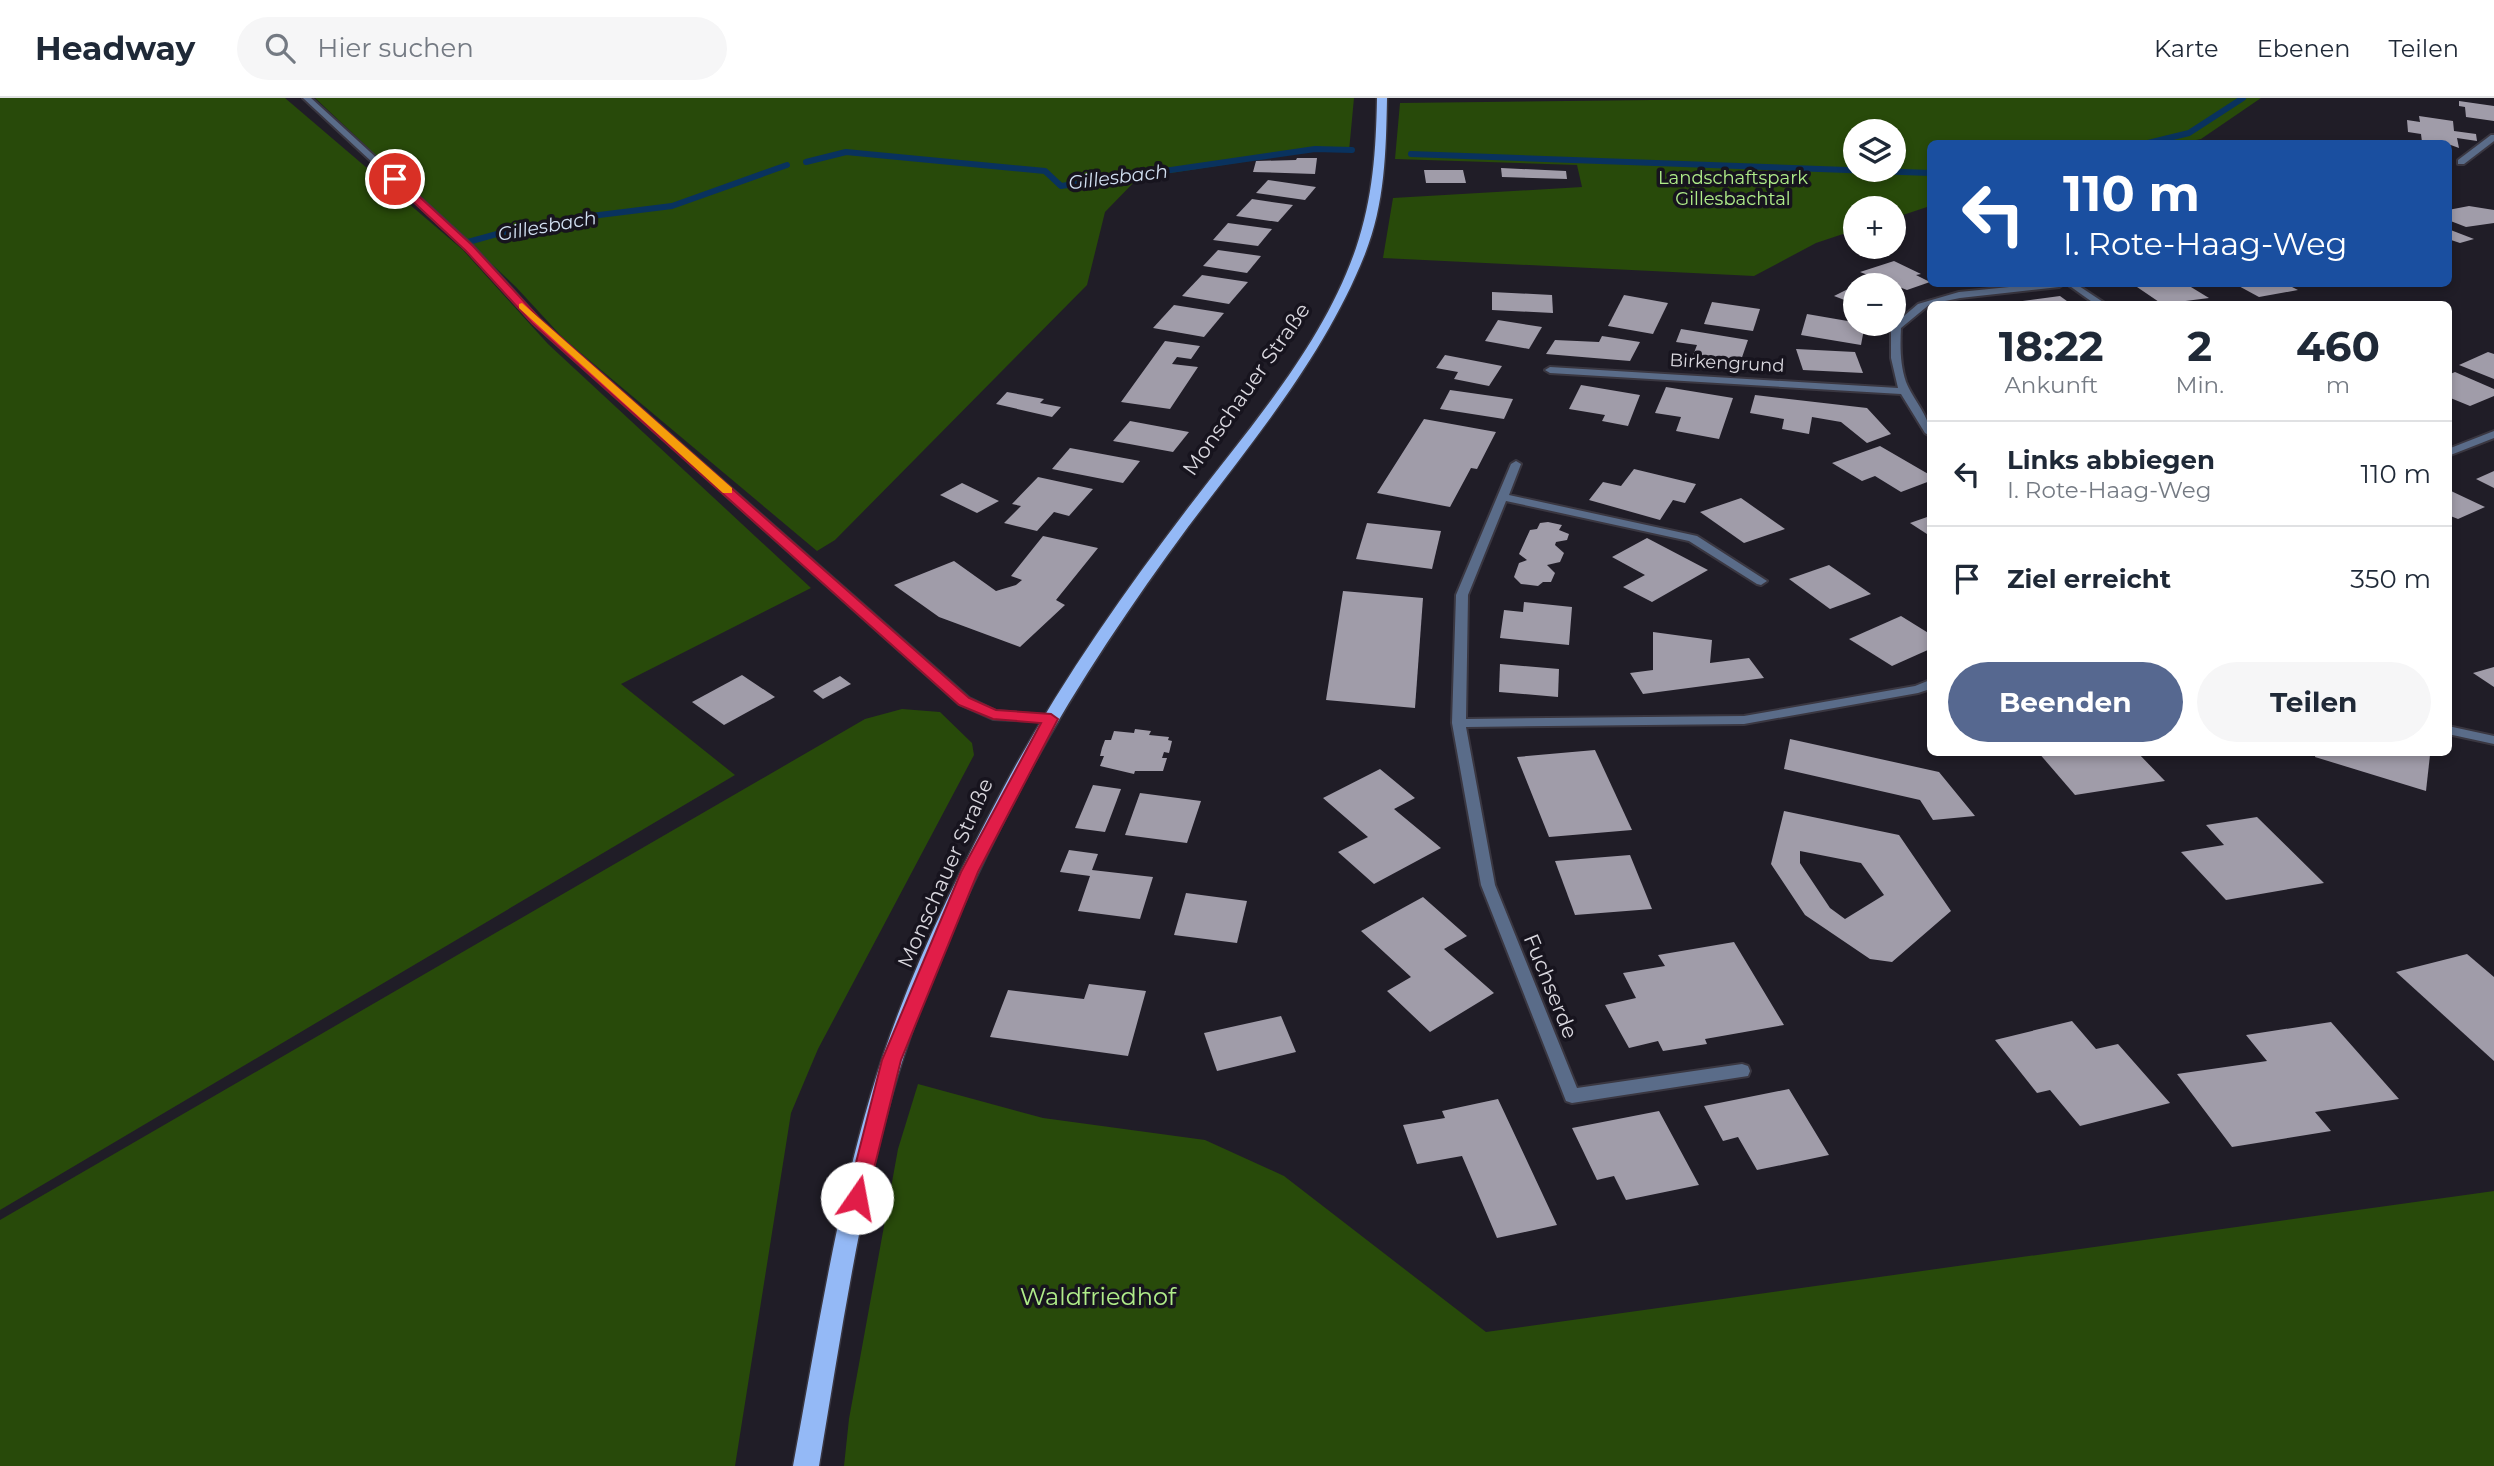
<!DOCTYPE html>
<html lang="de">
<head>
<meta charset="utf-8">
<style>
	:root { --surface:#fff; --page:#f6f6f7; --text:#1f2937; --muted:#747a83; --line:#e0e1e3; --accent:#566890 }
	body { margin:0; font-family:Montserrat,sans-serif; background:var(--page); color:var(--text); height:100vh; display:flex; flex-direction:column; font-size:26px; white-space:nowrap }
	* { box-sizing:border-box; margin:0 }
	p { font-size:23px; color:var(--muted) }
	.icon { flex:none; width:38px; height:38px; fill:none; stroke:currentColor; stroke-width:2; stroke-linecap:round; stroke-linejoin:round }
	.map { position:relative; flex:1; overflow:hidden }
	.panel { position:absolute; left:1927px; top:203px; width:525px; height:455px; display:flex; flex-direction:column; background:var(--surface); border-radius:10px; box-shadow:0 4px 10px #0003 }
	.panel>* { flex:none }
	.hud { position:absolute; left:1927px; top:42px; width:525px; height:147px; border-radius:10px; box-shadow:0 4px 10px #0003; background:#1a4fa0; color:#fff; overflow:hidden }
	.fabs { position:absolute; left:1843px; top:21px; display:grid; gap:14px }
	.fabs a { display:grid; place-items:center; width:63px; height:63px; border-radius:50%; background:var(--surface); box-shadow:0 4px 10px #0003; font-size:35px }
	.pin { position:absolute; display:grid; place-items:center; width:60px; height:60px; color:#fff; margin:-30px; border:4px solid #fff; border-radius:50%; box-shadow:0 2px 7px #0007 }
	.me { position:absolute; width:77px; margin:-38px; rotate:12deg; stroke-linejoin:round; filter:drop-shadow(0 0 5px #0008) }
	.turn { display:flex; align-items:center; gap:24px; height:147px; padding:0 21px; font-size:32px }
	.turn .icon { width:91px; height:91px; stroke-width:2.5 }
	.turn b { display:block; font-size:49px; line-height:60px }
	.eta { display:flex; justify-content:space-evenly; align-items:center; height:119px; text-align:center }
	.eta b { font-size:42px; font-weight:700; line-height:49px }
	.cta { display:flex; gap:14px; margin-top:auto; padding:14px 21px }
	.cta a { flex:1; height:80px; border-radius:42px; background:var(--accent); color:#fff; font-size:28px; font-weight:700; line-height:80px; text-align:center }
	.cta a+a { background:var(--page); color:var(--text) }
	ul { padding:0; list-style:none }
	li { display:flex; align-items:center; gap:21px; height:105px; padding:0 21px; border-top:2px solid var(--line) }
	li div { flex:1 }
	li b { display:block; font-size:26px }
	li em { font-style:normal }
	header { display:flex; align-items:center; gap:42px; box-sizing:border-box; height:98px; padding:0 35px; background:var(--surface); border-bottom:2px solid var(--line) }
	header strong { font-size:33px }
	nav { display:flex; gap:38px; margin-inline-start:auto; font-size:24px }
	.search { width:490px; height:63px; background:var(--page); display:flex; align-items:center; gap:18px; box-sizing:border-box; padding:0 24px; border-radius:38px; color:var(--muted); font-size:26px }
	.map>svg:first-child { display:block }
</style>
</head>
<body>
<header>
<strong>Headway</strong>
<div class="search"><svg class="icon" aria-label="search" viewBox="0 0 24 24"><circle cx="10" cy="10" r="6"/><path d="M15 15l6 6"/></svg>Hier suchen</div>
<nav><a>Karte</a><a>Ebenen</a><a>Teilen</a></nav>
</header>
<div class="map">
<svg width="2494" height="1368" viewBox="0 0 2494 1368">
	<rect width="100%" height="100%" fill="#201d27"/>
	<!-- green -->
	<g fill="#284a0a" fill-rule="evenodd">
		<path d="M0,0H285L463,152L548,246L811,490L621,586L735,677L0,1112Z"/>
		<path d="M315,0H1354L1349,53H1314L1138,80L1105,114L1087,187L835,442L817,453L564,241L516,189Z"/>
		<path d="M1831,0H2261L2201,41L2182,45L1930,46V108L1894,120V110H1855V132L1816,145L1754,178L1383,160L1393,100L1582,89L1577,67L1395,61L1400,5ZM1894,33V72H1855V33Z"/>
		<path d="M902,611L940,614L972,645L974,657L818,951L791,1015L735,1368H0V1122L865,621Z"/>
		<path d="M918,986L1043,1020L1205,1042L1284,1078L1486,1234L2494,1093V1368H844L849,1321L898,1051Z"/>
	</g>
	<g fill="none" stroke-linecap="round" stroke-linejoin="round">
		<!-- stream -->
		<g stroke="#09325e" stroke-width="6">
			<path d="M2144,46L2189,35L2243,0"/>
			<path d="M1411,56L1930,75"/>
			<path d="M806,64L846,54L1045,73L1061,88L1315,51L1352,52"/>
			<path d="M468,144L522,129H546L575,120L672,108L787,67"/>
		</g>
	</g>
	<!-- building -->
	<g fill="#a09ca9" fill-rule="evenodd">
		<path d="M2459,3L2494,8V23L2466,19L2465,9L2459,8Z"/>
		<path d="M2419,18L2453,23L2454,33L2476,36L2477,43L2457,40L2459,50L2448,46L2422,44L2421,36L2408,34L2407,22L2420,24Z"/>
		<path d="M1297,60H1317L1315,76L1253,74L1256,63L1296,62Z"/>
		<path d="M1501,70L1566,73L1567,81L1502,79Z"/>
		<path d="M1424,72H1463L1466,85H1426Z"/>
		<path d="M1268,82L1316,89L1305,102L1256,95Z"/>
		<path d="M1252,101L1293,107L1278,124L1236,118Z"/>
		<path d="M2469,108L2494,112V125L2466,129L2448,122V112Z"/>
		<path d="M1228,125L1272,131L1258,148L1213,142Z"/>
		<path d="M2448,131L2474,141L2460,145L2448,141Z"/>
		<path d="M1218,152L1261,158L1247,175L1203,168Z"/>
		<path d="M1894,163L1921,176L1916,177L1930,184L1907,192L1860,174Z"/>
		<path d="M1202,177L1248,184L1229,206L1182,198Z"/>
		<path d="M2167,186H2186L2209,200L2162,206L2137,189Z"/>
		<path d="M2235,186H2286L2298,192L2259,199Z"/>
		<path d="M1848,191L1855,193V206L1834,198Z"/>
		<path d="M1492,194L1552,197L1553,215L1492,212Z"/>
		<path d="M1624,197L1668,205L1653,236L1608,228Z"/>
		<path d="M2060,198L2071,206L2015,204Z"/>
		<path d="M1712,204L1760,211L1753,233L1704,226Z"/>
		<path d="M1174,207L1224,215L1204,239L1153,230Z"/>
		<path d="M1807,216L1865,226L1861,247L1801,237Z"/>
		<path d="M1498,222L1542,229L1529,251L1485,243Z"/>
		<path d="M1681,231L1748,242L1739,268L1692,260L1697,247L1676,244Z"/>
		<path d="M1602,238L1640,244L1630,263L1546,256L1555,242L1599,244Z"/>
		<path d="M1165,243L1200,248L1191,261L1177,259L1172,266L1198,269L1170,311L1121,304Z"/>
		<path d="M1796,251L1855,254L1863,275L1803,272Z"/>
		<path d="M2488,254L2494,256V281L2459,267Z"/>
		<path d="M1445,257L1502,268L1489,288L1454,281L1458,274L1436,270Z"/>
		<path d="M2455,274L2494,291V298L2470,308L2448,299V277Z"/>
		<path d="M1581,287L1640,297L1628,328L1602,323L1605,317L1569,311Z"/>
		<path d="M1666,289L1733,300L1719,341L1676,333L1681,319L1655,315Z"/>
		<path d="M1450,292L1513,301L1504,321L1440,311Z"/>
		<path d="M1007,294L1044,301L1040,305L1061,309L1052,319L996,306Z"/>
		<path d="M1755,297L1867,310L1891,336L1867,345L1841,324L1812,319L1809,336L1782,331L1784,321L1750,315Z"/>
		<path d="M1424,321L1496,334L1477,371L1471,370L1450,409L1377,395Z"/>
		<path d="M1130,323L1189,334L1173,354L1113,343Z"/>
		<path d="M1880,348L1930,377V383L1901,394L1875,378L1862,383L1832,365Z"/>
		<path d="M1070,350L1140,363L1123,385L1052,371Z"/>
		<path d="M1634,371L1696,386L1685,405L1673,402L1660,422L1589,402L1603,384L1621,388Z"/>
		<path d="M2494,373V390L2476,381Z"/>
		<path d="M1038,379L1093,391L1069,418L1054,414L1037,433L1004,425L1021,408L1012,406Z"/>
		<path d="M962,385L999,403L977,415L940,397Z"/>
		<path d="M2451,393L2485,409L2458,421L2448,417Z"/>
		<path d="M1741,400L1785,431L1744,445L1700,414Z"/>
		<path d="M1930,418V438L1910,425Z"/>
		<path d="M1548,424L1562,427L1559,432L1569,436L1567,442L1556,444L1555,447L1564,455L1560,464L1547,467L1555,475L1551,484H1543L1538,488L1521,486L1514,479L1519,465L1527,462L1519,456L1530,432L1537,431L1540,425Z"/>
		<path d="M1367,425L1441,433L1432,471L1356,461Z"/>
		<path d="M1043,438L1098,450L1056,502L1065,507L1020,549L939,519L894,487L954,463L996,493L1016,487L1022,482L1011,478Z"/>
		<path d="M1647,440L1708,472L1652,504L1623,489L1645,477L1612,459Z"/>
		<path d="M1829,467L1871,496L1830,511L1789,481Z"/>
		<path d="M1343,493L1423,500L1415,610L1326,602Z"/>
		<path d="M1524,504L1572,509L1569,547L1500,540L1504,512L1523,514Z"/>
		<path d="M1901,518L1930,536V551L1892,568L1849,541Z"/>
		<path d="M1653,534L1712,542L1710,565L1749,560L1764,580L1643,596L1630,575L1653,572Z"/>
		<path d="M1500,566L1559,571L1558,599L1499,594Z"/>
		<path d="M2494,569V589L2473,575Z"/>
		<path d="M742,577L775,599L724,627L692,604Z"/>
		<path d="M840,578L851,586L823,601L813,593Z"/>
		<path d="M1135,631L1151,633L1149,637L1169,639L1168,642L1172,643L1169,655L1164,654L1162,660H1167L1163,673H1135L1134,676L1100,668L1104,658H1100L1102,650L1105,642H1111L1114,633L1134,635Z"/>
		<path d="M1790,641L1939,674L1975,718L1933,722L1920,702L1784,671Z"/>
		<path d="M1595,652L1632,732L1549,739L1517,659Z"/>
		<path d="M2038,654H2137L2165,683L2075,697Z"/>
		<path d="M2316,654H2420L2430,657L2426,693L2315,659Z"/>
		<path d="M1380,671L1415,700L1394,711L1441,750L1374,786L1338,754L1368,739L1323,700Z"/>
		<path d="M1093,687L1121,691L1105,734L1075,730Z"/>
		<path d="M1140,695L1201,703L1187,745L1125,737Z"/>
		<path d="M1784,713L1899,737L1951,813L1892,864L1870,861L1805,817L1771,766ZM1800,753L1861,765L1884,797L1845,821L1830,810L1800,765Z"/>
		<path d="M2257,719L2324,785L2226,802L2181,754L2224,747L2206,727Z"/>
		<path d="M1069,752L1098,756L1092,772L1153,779L1140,821L1078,813L1090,778L1060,774Z"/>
		<path d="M1630,757L1652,811L1575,817L1555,763Z"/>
		<path d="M1186,795L1247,803L1237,845L1174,837Z"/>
		<path d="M1423,799L1467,838L1444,851L1494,895L1430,934L1387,893L1411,879L1361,833Z"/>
		<path d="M1734,844L1784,927L1705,941L1707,946L1663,953L1658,943L1629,950L1605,907L1636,900L1623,875L1665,868L1658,857Z"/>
		<path d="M2467,856L2494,879V963L2396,874Z"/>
		<path d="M1089,886L1146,893L1128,958L990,939L1008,892L1084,901Z"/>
		<path d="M1281,918L1296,954L1217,973L1204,935Z"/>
		<path d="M2072,923L2096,951L2118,946L2170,1005L2080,1028L2050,992L2037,995L1995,942Z"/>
		<path d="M2331,924L2399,1001L2315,1014L2331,1033L2232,1049L2177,976L2267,963L2246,937Z"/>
		<path d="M1789,991L1829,1057L1757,1072L1738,1039L1723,1043L1704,1008Z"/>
		<path d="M1498,1001L1557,1127L1497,1140L1462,1058L1417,1066L1403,1027L1445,1020L1442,1013Z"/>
		<path d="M1659,1013L1699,1087L1626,1102L1614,1078L1597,1082L1572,1030Z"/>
	</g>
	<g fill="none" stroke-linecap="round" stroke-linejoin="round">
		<!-- minor casing -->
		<g stroke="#3a3741" stroke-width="4">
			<g id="minor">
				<path d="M303,0H311L473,148L539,221L969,600L996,613L1056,618L1058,621L1056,624L993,621L959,606L533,225L467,152Z"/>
				<path d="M2491,37H2494V43L2464,66H2458V62Z"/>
				<path d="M2038,186H2064L2059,189L1960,200L1930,206L1901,230C1900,248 1900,266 1906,284C1913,302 1931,319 1930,338L1925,335L1901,296L1550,275L1545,272L1550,269L1898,290L1891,260V229L1918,206L1959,194Z"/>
				<path d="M2067,186H2076L2106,206H2095Z"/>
				<path d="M2494,333V340L2448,358V351Z"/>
				<path d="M1516,363L1521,366L1509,397L1697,438L1767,483L1761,487L1757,486L1689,443L1506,403L1468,497L1466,621L1744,618L1915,588L1930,582V591L1918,595L1744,626L1466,629L1495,787L1577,990L1742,966L1748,968L1750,973L1748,978L1572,1005L1566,1003L1481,787L1452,625L1456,497L1511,366Z"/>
				<path d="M2448,628L2494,638V646L2448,636Z"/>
			</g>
		</g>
		<!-- primary casing -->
		<g stroke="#3a3741" stroke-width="3">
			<path id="primary" d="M1377,0H1387C1386,53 1385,106 1365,156C1325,257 1253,343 1188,429C1127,512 1069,598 1021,690C970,787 922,891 892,997C858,1117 840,1244 819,1368H793C816,1244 835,1117 871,996C902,890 952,787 1004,689C1056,591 1120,499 1188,410C1249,330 1323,247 1356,150C1373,100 1376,52 1377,0Z"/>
		</g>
		<!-- minor -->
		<use href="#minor" fill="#5a6c89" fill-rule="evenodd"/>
		<!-- primary -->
		<use href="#primary" fill="#94b9f6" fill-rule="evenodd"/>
	</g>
	<!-- route -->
	<path fill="#e11d48" stroke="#92132f" stroke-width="2" d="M391,79H398L473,148L540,221L969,600L996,612L1051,616L1058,621L978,774L901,962L865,1107L857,1109L850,1107L847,1100L882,962L961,774L1041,625L993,621L959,607L532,225L466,153L391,83Z"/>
	<!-- slow -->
	<path fill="#f59e0b" d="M522,205L732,390V395H723L519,210V206Z"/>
	<g text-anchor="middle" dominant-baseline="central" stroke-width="7" stroke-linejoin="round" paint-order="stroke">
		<!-- far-park labels -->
		<g font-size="18" fill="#b0ed8a" stroke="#17141e">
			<text x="1733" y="80">Landschaftspark<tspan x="1733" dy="21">Gillesbachtal</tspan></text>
		</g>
		<!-- far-street labels -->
		<g font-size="18" fill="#dad8df" stroke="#17141e">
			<text transform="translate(1727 265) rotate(3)">Birkengrund</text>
		</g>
		<!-- far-water labels -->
		<g font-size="19" font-style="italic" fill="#d1dff1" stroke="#17141e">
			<text transform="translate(1118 79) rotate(-7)">Gillesbach</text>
			<text transform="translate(547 128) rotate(-10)">Gillesbach</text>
		</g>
		<!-- street labels -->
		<g font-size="21" fill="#dad8df" stroke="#17141e">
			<text transform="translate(1246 291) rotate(-55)">Monschauer Straße</text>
			<text transform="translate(945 775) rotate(-66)">Monschauer Straße</text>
			<text transform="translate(1551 888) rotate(68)">Fuchserde</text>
		</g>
		<!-- near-park labels -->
		<g font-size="24" fill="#b0ed8a" stroke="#17141e">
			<text x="1098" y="1198">Waldfriedhof</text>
		</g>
	</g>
</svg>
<div class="fabs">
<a><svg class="icon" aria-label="layers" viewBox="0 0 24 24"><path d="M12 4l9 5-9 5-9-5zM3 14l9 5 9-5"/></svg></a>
<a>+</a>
<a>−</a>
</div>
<div class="pin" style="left:395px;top:81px;background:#d93025"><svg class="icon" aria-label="arrive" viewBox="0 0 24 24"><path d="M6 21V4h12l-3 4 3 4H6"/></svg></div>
<svg class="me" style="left:857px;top:1100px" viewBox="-20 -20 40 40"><circle r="19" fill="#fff"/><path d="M0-13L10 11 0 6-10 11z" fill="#e11d48"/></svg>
<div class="hud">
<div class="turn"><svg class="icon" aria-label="left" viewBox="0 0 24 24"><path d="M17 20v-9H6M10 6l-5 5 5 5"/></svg><div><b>110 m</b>I. Rote-Haag-Weg</div></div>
</div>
<section class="panel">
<div class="eta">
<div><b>18:22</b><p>Ankunft</p></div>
<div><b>2</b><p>Min.</p></div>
<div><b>460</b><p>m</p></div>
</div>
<ul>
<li><svg class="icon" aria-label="left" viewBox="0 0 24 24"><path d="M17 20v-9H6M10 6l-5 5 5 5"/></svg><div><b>Links abbiegen</b><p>I. Rote-Haag-Weg</p></div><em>110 m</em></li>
<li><svg class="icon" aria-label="arrive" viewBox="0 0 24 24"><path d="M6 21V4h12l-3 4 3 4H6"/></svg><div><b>Ziel erreicht</b></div><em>350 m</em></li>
</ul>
<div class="cta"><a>Beenden</a><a>Teilen</a></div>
</section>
</div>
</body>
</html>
